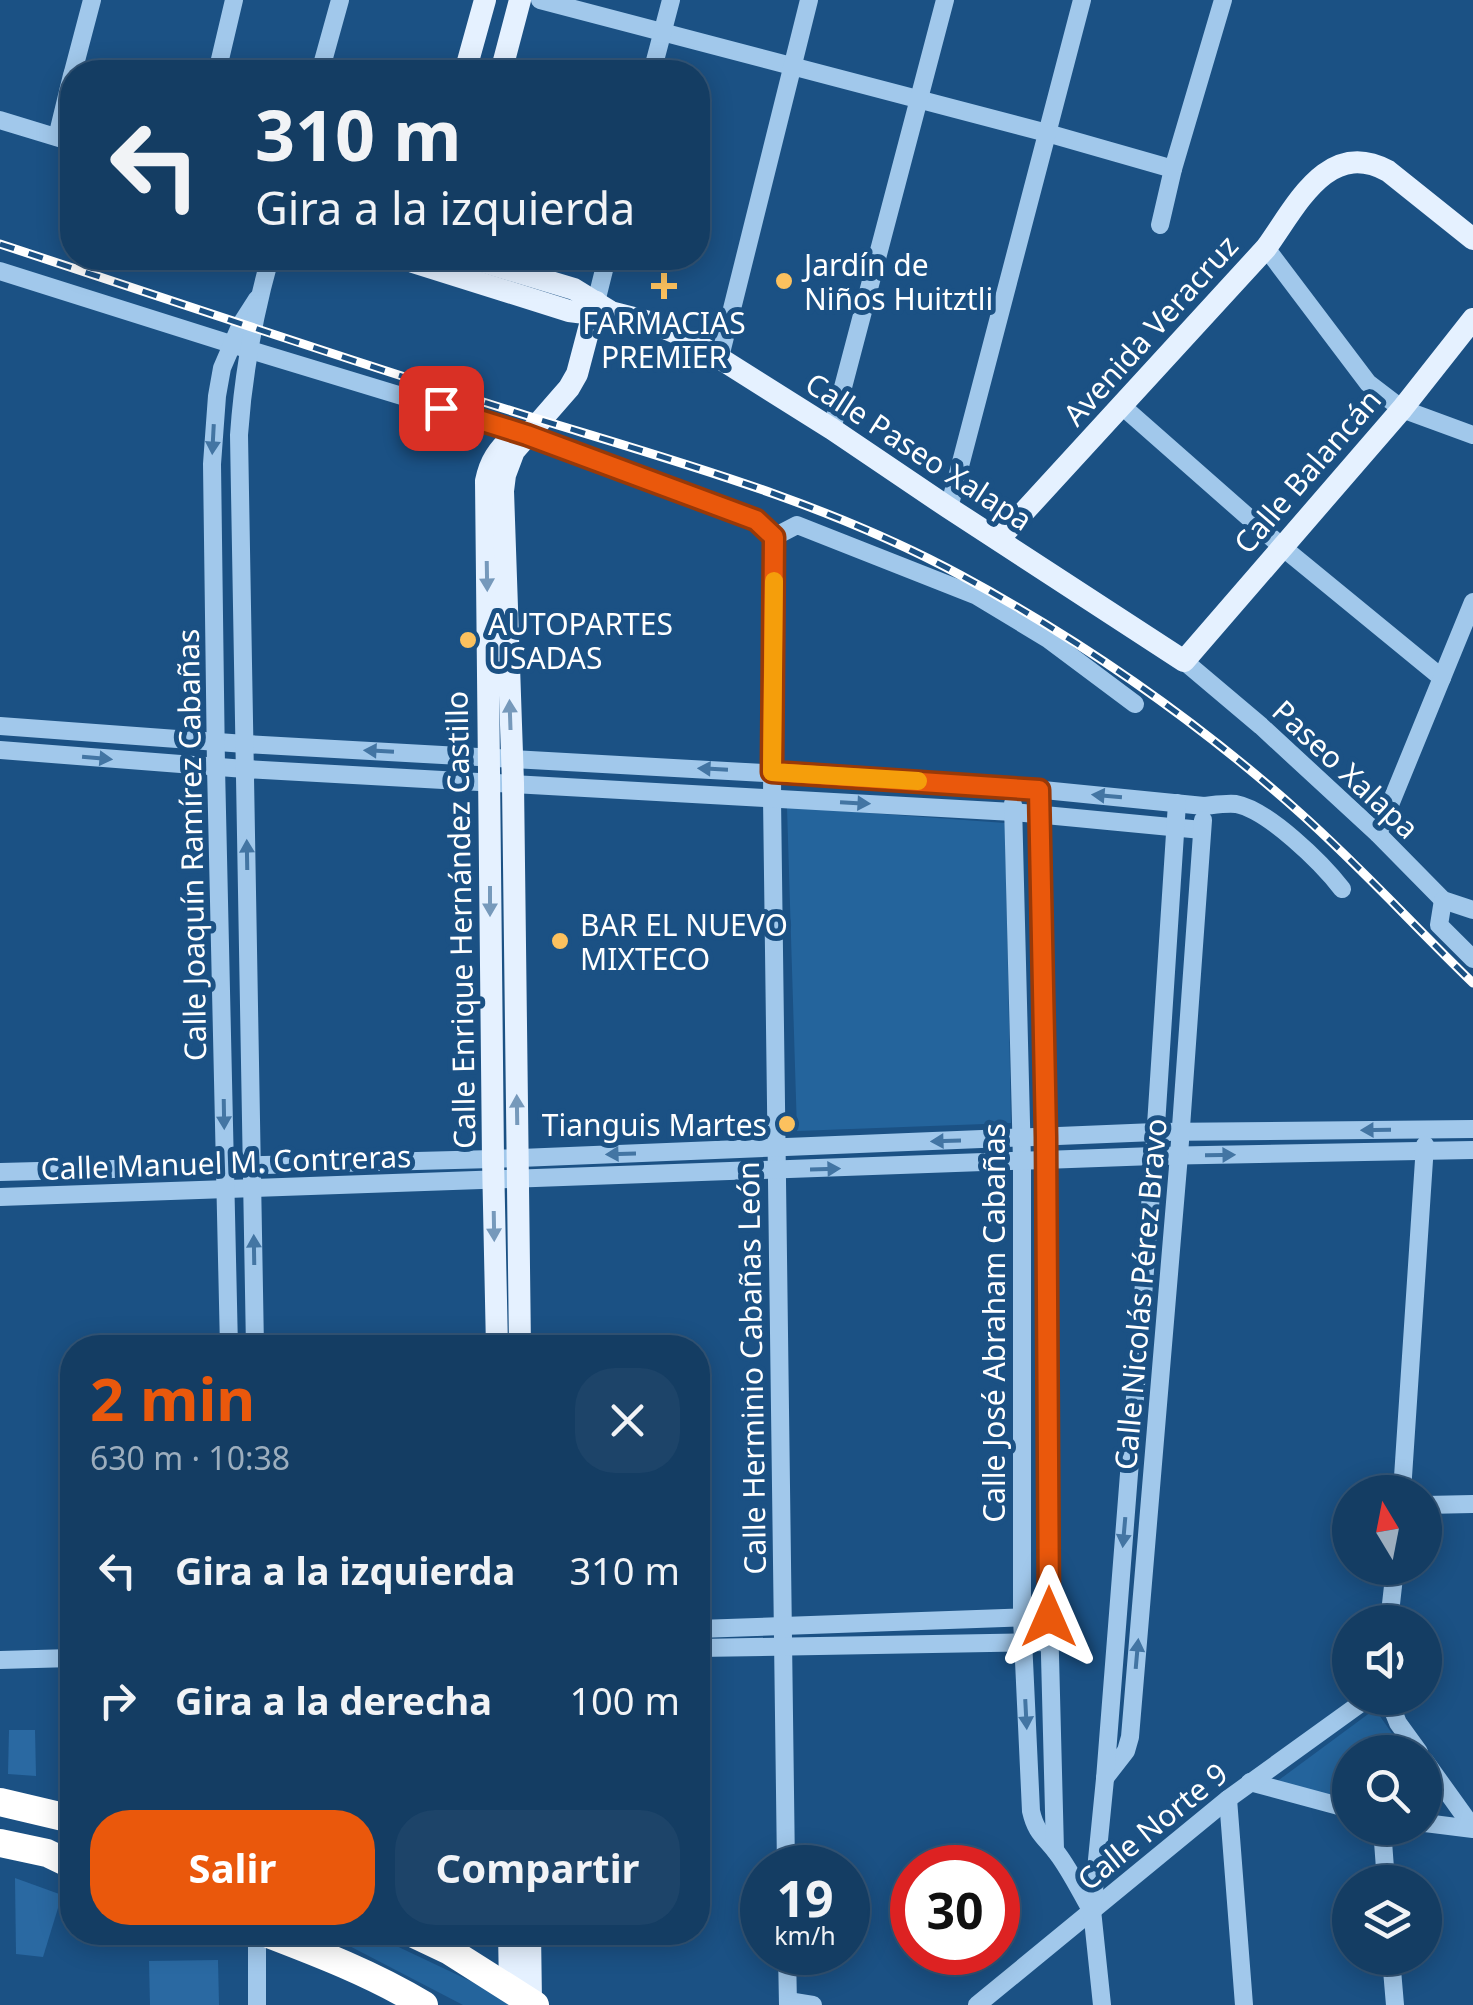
<!DOCTYPE html>
<html lang="es">
<head>
<meta charset="utf-8">
<style>
	:root { --surface:#143d63; --page:#1d4469; --text:#f1f3f6; --muted:#9daebe; --line:#335678; --accent:#ea580c }
	body { margin:0; font-family:"Noto Sans",sans-serif; background:var(--page); color:var(--text); height:100vh; display:flex; flex-direction:column; font-size:38px; white-space:nowrap }
	* { box-sizing:border-box; margin:0 }
	p { font-size:32px; color:var(--muted) }
	.icon { flex:none; width:55px; height:55px; fill:none; stroke:currentColor; stroke-width:2; stroke-linecap:round; stroke-linejoin:round }
	.map { position:relative; flex:1; overflow:hidden }
	.side { position:absolute; left:60px; top:1335px; width:650px; height:610px; display:flex; flex-direction:column; background:var(--surface); border-radius:40px; box-shadow:0 5px 25px #0003,0 0 0 2px var(--line) }
	.side>* { flex:none }
	.guide { position:absolute; left:60px; top:60px; width:650px; height:210px; border-radius:40px; box-shadow:0 5px 25px #0003,0 0 0 2px var(--line); background:#143d63; color:var(--text); overflow:hidden }
	.needle { width:65px; rotate:350deg }
	.buttons { position:absolute; left:1332px; top:1475px; display:grid; gap:20px }
	.buttons a { display:grid; place-items:center; width:110px; height:110px; border-radius:50%; background:var(--surface); box-shadow:0 5px 25px #0003,0 0 0 2px var(--line); font-size:50px }
	.speed { position:absolute; left:740px; top:1845px; display:flex; gap:20px; font-size:50px; font-weight:700; text-align:center }
	.speed>* { display:grid; place-content:center; width:130px; height:130px; border-radius:50%; background:var(--surface); box-shadow:0 5px 25px #0003,0 0 0 2px var(--line); line-height:1 }
	.speed small { font-size:25px; font-weight:400 }
	.speed .limit { border:15px solid #d22; background:#fff; color:#111 }
	.pin { position:absolute; display:grid; place-items:center; width:85px; height:85px; color:#fff; margin:-42px; border-radius:20px; box-shadow:0 5px 15px #0006 }
	.me { position:absolute; width:110px; margin:-55px; rotate:0deg; stroke-linejoin:round; filter:drop-shadow(0 0 8px #0008) }
	.turn { display:flex; align-items:center; gap:35px; height:210px; padding:0 30px; font-size:45px }
	.turn .icon { width:130px; height:130px; stroke-width:2.5 }
	.turn b { display:block; font-size:70px; line-height:85px }
	.round { display:grid; place-items:center; flex:none; width:105px; height:105px; border-radius:40px; background:var(--page) }
	.headline { display:flex; align-items:center; justify-content:space-between; height:170px; padding:0 30px }
	h1 { font-size:60px; font-weight:700; line-height:75px; color:var(--accent) }
	.cta { display:flex; gap:20px; margin-top:auto; padding:20px 30px }
	.cta a { flex:1; height:115px; border-radius:40px; background:var(--accent); color:#fff; font-size:40px; font-weight:700; line-height:115px; text-align:center }
	.cta a+a { background:var(--page); color:var(--text) }
	ul { padding:0; list-style:none }
	li { display:flex; align-items:center; gap:30px; height:130px; padding:0 30px }
	li div { flex:1 }
	li b { display:block; font-size:38px }
	li em { font-style:normal }
	.map>svg:first-child { display:block }
</style>
</head>
<body>
<div class="map">
<svg width="1473" height="2005" viewBox="0 0 1473 2005">
	<rect width="100%" height="100%" fill="#1b5184"/>
	<!-- green -->
	<g fill="#24649c">
		<path d="M787,807L1005,823L1011,1123L797,1131Z"/>
		<path d="M1375,1709L1405,1752H1350V1804L1264,1791Z"/>
		<path d="M319,1933H369L521,2005H463L336,1939Z"/>
	</g>
	<!-- building -->
	<g fill="#2a69a2">
		<path d="M9,1730H35L36,1776L8,1774Z"/>
		<path d="M15,1878L62,1895L43,1957L16,1954Z"/>
		<path d="M218,1960L219,2005H150L149,1961Z"/>
	</g>
	<g fill="none" stroke-linecap="round" stroke-linejoin="round">
		<!-- minor -->
		<g stroke="#a1c8eb" stroke-width="18">
			<path d="M540,0L1047,133L1173,169"/>
			<path d="M73,72L92,0"/>
			<path d="M217,72L234,0"/>
			<path d="M320,72L340,0"/>
			<path d="M652,72L671,0"/>
			<path d="M0,120L72,142"/>
			<path d="M57,137L72,75"/>
			<path d="M1160,225L1173,169L1223,0"/>
			<path d="M1266,248L1368,383L1402,409L1473,435"/>
			<path d="M0,271L250,350L517,431L757,520L774,537L772,798L786,1868"/>
			<path d="M596,302L607,258"/>
			<path d="M720,357L809,0"/>
			<path d="M1122,406L1281,546L1442,678"/>
			<path d="M832,429L945,0"/>
			<path d="M949,508L1082,0"/>
			<path d="M774,537L797,525L977,596L1048,639L1135,704"/>
			<path d="M1184,661L1261,726L1378,834L1443,900L1473,910"/>
			<path d="M0,726L245,744L1013,787L1204,806C1214,805 1226,803 1236,804C1268,810 1322,863 1342,889"/>
			<path d="M0,750L245,769L1013,812L1202,830"/>
			<path d="M1013,804L1022,1162V1618L1031,1811C1036,1833 1044,1836 1057,1853C1070,1870 1080,1891 1091,1910"/>
			<path d="M1039,806L1046,1137L1049,1617L1055,1850"/>
			<path d="M1378,834L1473,602"/>
			<path d="M1443,900L1439,925L1473,959"/>
			<path d="M0,1172L493,1159L1155,1132L1473,1129"/>
			<path d="M0,1197L1154,1156L1473,1150"/>
			<path d="M229,1348L216,767L212,464L217,396L222,368L241,324L257,299"/>
			<path d="M255,1348L239,435C243,376 254,315 270,258"/>
			<path d="M1402,1492L1425,1145"/>
			<path d="M1425,1505L1473,1504"/>
			<path d="M1389,1622L1395,1568"/>
			<path d="M698,1629L1034,1617"/>
			<path d="M698,1648L1050,1642"/>
			<path d="M0,1660L72,1658"/>
			<path d="M1388,1698L1398,1723L1419,1752"/>
			<path d="M1425,1761L1473,1828"/>
			<path d="M1105,1778L1126,1751L1130,1737L1179,1155L1203,820"/>
			<path d="M1250,1782L1350,1809"/>
			<path d="M1228,1799L1244,2005"/>
			<path d="M1425,1823L1473,1829"/>
			<path d="M1382,1828L1386,1882"/>
			<path d="M787,1952L788,2005"/>
			<path d="M1391,1958L1395,2005"/>
			<path d="M788,2001L813,2005"/>
			<path d="M257,2005V1932"/>
			<path d="M977,2005L1228,1799L1368,1698"/>
			<path d="M1102,2005L1092,1910L1105,1779L1154,1156L1177,803"/>
		</g>
		<!-- major -->
		<g stroke="#e5f1ff" stroke-width="22">
			<path d="M465,72L485,0"/>
			<path d="M501,72L520,0"/>
			<path d="M414,258L413,262L569,311L593,314L610,312L653,323L686,337L832,429L949,508L1184,661L1402,409L1473,319"/>
			<path d="M471,258L574,289L608,310"/>
			<path d="M999,539L1266,248C1296,207 1327,138 1388,171L1473,239"/>
			<path d="M497,1348L493,1159L486,481C490,461 498,450 513,436"/>
			<path d="M520,1348L513,783L503,491L505,475L514,451L569,388L577,374L596,302"/>
			<path d="M509,1932L510,1988"/>
			<path d="M530,1932L531,2002"/>
		</g>
		<!-- highway -->
		<g stroke="#fff" stroke-width="28">
			<path d="M0,1802L72,1819"/>
			<path d="M0,1843L47,1853L72,1865"/>
			<path d="M263,1932C318,1953 373,1974 424,2005"/>
			<path d="M410,1932L448,1950L535,2005"/>
		</g>
		<!-- rail casing -->
		<g stroke="#fff" stroke-width="9">
			<path id="rail" d="M0,244C176,302 351,361 528,416C675,461 826,502 962,576C1082,641 1197,721 1299,812C1360,866 1415,927 1473,983"/>
		</g>
		<!-- rail -->
		<use href="#rail" stroke="#1b5184" stroke-width="5" stroke-dasharray="15" stroke-linecap="butt"/>
	</g>
	<!-- one-way arrows -->
	<defs><path id="oneway-solid" d="M-6-.8H1V-3.2L6.5 0L1 3.2V.8H-6Z" transform="scale(2.5)"/></defs>
	<g fill="#4375a3">
		<use href="#oneway-solid" transform="translate(213 439) rotate(93)"/>
		<use href="#oneway-solid" transform="translate(379 751) rotate(-177)"/>
		<use href="#oneway-solid" transform="translate(97 758) rotate(5)"/>
		<use href="#oneway-solid" transform="translate(713 769) rotate(-177)"/>
		<use href="#oneway-solid" transform="translate(1107 796) rotate(-175)"/>
		<use href="#oneway-solid" transform="translate(855 803) rotate(3)"/>
		<use href="#oneway-solid" transform="translate(247 855) rotate(-91)"/>
		<use href="#oneway-solid" transform="translate(224 1114) rotate(89)"/>
		<use href="#oneway-solid" transform="translate(1376 1130) rotate(179)"/>
		<use href="#oneway-solid" transform="translate(946 1141) rotate(178)"/>
		<use href="#oneway-solid" transform="translate(621 1154) rotate(178)"/>
		<use href="#oneway-solid" transform="translate(1220 1155) rotate(-1)"/>
		<use href="#oneway-solid" transform="translate(825 1169) rotate(-2)"/>
		<use href="#oneway-solid" transform="translate(254 1250) rotate(-91)"/>
		<use href="#oneway-solid" transform="translate(1124 1532) rotate(95)"/>
		<use href="#oneway-solid" transform="translate(1137 1654) rotate(-85)"/>
		<use href="#oneway-solid" transform="translate(1026 1714) rotate(87)"/>
	</g>
	<g fill="#7699bb">
		<use href="#oneway-solid" transform="translate(487 576) rotate(89)"/>
		<use href="#oneway-solid" transform="translate(510 715) rotate(-92)"/>
		<use href="#oneway-solid" transform="translate(490 901) rotate(90)"/>
		<use href="#oneway-solid" transform="translate(517 1110) rotate(-91)"/>
		<use href="#oneway-solid" transform="translate(494 1226) rotate(89)"/>
	</g>
	<g fill="none" stroke-linecap="round" stroke-linejoin="round">
		<!-- route casing -->
		<g stroke="#983908" stroke-width="25">
			<path id="route" d="M441,408L527,435L756,520L774,537L772,772L1039,790L1046,1137L1049,1617"/>
		</g>
		<!-- route -->
		<use href="#route" stroke="#ea580c" stroke-width="18"/>
		<!-- slow -->
		<path stroke="#f59e0b" stroke-width="18" d="M774,581L772,772L918,781"/>
	</g>
	<!-- markers -->
	<g fill="#fcc15e" stroke="#1b5184" stroke-width="4">
		<circle cx="784" cy="281" r="10"/>
		<path d="M659 271h10v10h10v10h-10v10h-10v-10h-10v-10h10z"/>
		<circle cx="468" cy="640" r="10"/>
		<circle cx="560" cy="941" r="10"/>
		<circle cx="787" cy="1124" r="10"/>
	</g>
	<g text-anchor="middle" dominant-baseline="central" stroke-width="10" stroke-linejoin="round" paint-order="stroke">
		<!-- poi labels -->
		<g font-size="30" fill="#fff" stroke="#1b5184" text-anchor="start">
			<text x="804" y="264">Jardín de<tspan x="804" dy="34">Niños Huitztli</tspan></text>
			<text x="664" y="322" text-anchor="middle">FARMACIAS<tspan x="664" dy="34">PREMIER</tspan></text>
			<text x="488" y="623">AUTOPARTES<tspan x="488" dy="34">USADAS</tspan></text>
			<text x="580" y="924">BAR EL NUEVO<tspan x="580" dy="34">MIXTECO</tspan></text>
			<text x="767" y="1124" text-anchor="end">Tianguis Martes</text>
		</g>
		<!-- street labels -->
		<g font-size="30" fill="#fff" stroke="#1b5184">
			<text transform="translate(1150 330) rotate(-48)">Avenida Veracruz</text>
			<text transform="translate(919 451) rotate(33)">Calle Paseo Xalapa</text>
			<text transform="translate(1307 471) rotate(-49)">Calle Balancán</text>
			<text transform="translate(1346 769) rotate(43)">Paseo Xalapa</text>
			<text transform="translate(191 845) rotate(-91)">Calle Joaquín Ramírez Cabañas</text>
			<text transform="translate(460 920) rotate(-91)">Calle Enrique Hernández Castillo</text>
			<text transform="translate(226 1162) rotate(-2)">Calle Manuel M. Contreras</text>
			<text transform="translate(1140 1294) rotate(-85)">Calle Nicolás Pérez Bravo</text>
			<text transform="translate(993 1323) rotate(-90)">Calle José Abraham Cabañas</text>
			<text transform="translate(751 1368) rotate(-91)">Calle Herminio Cabañas León</text>
			<text transform="translate(1152 1826) rotate(-39)">Calle Norte 9</text>
		</g>
	</g>
</svg>
<div class="buttons">
<a><svg class="needle" viewBox="-14 -14 28 28"><path d="M0-13l5 13h-10z" fill="#e53935"/><path d="M0 13l5-13h-10z" fill="#9daebe"/></svg></a>
<a><svg class="icon" aria-label="sound" viewBox="0 0 24 24"><path d="M4 9h4l5-4v14l-5-4H4zM17 9q2 3 0 6"/></svg></a>
<a><svg class="icon" aria-label="search" viewBox="0 0 24 24"><circle cx="10" cy="10" r="6"/><path d="M15 15l6 6"/></svg></a>
<a><svg class="icon" aria-label="layers" viewBox="0 0 24 24"><path d="M12 4l9 5-9 5-9-5zM3 14l9 5 9-5"/></svg></a>
</div>
<div class="speed"><div>19<small>km/h</small></div><div class="limit">30</div></div>
<div class="pin" style="left:441px;top:408px;background:#d93025"><svg class="icon" aria-label="arrive" viewBox="0 0 24 24"><path d="M6 21V4h12l-3 4 3 4H6"/></svg></div>
<svg class="me" style="left:1049px;top:1617px" viewBox="-20 -20 40 40"><path d="M0-17L14 15 0 8-14 15z" fill="#ea580c" stroke="#fff" stroke-width="4"/></svg>
<div class="guide">
<div class="turn"><svg class="icon" aria-label="left" viewBox="0 0 24 24"><path d="M17 20v-9H6M10 6l-5 5 5 5"/></svg><div><b>310 m</b>Gira a la izquierda</div></div>
</div>
<section class="side">
<div class="headline"><div><h1>2 min</h1><p>630 m · 10:38</p></div><a class="round"><svg class="icon" aria-label="close" viewBox="0 0 24 24"><path d="M6 6l12 12M18 6L6 18"/></svg></a></div>
<ul>
<li><svg class="icon" aria-label="left" viewBox="0 0 24 24"><path d="M17 20v-9H6M10 6l-5 5 5 5"/></svg><div><b>Gira a la izquierda</b></div><em>310 m</em></li>
<li><svg class="icon" aria-label="right" viewBox="0 0 24 24"><path d="M7 20v-9h11M14 6l5 5-5 5"/></svg><div><b>Gira a la derecha</b></div><em>100 m</em></li>
</ul>
<div class="cta"><a>Salir</a><a>Compartir</a></div>
</section>
</div>
</body>
</html>
